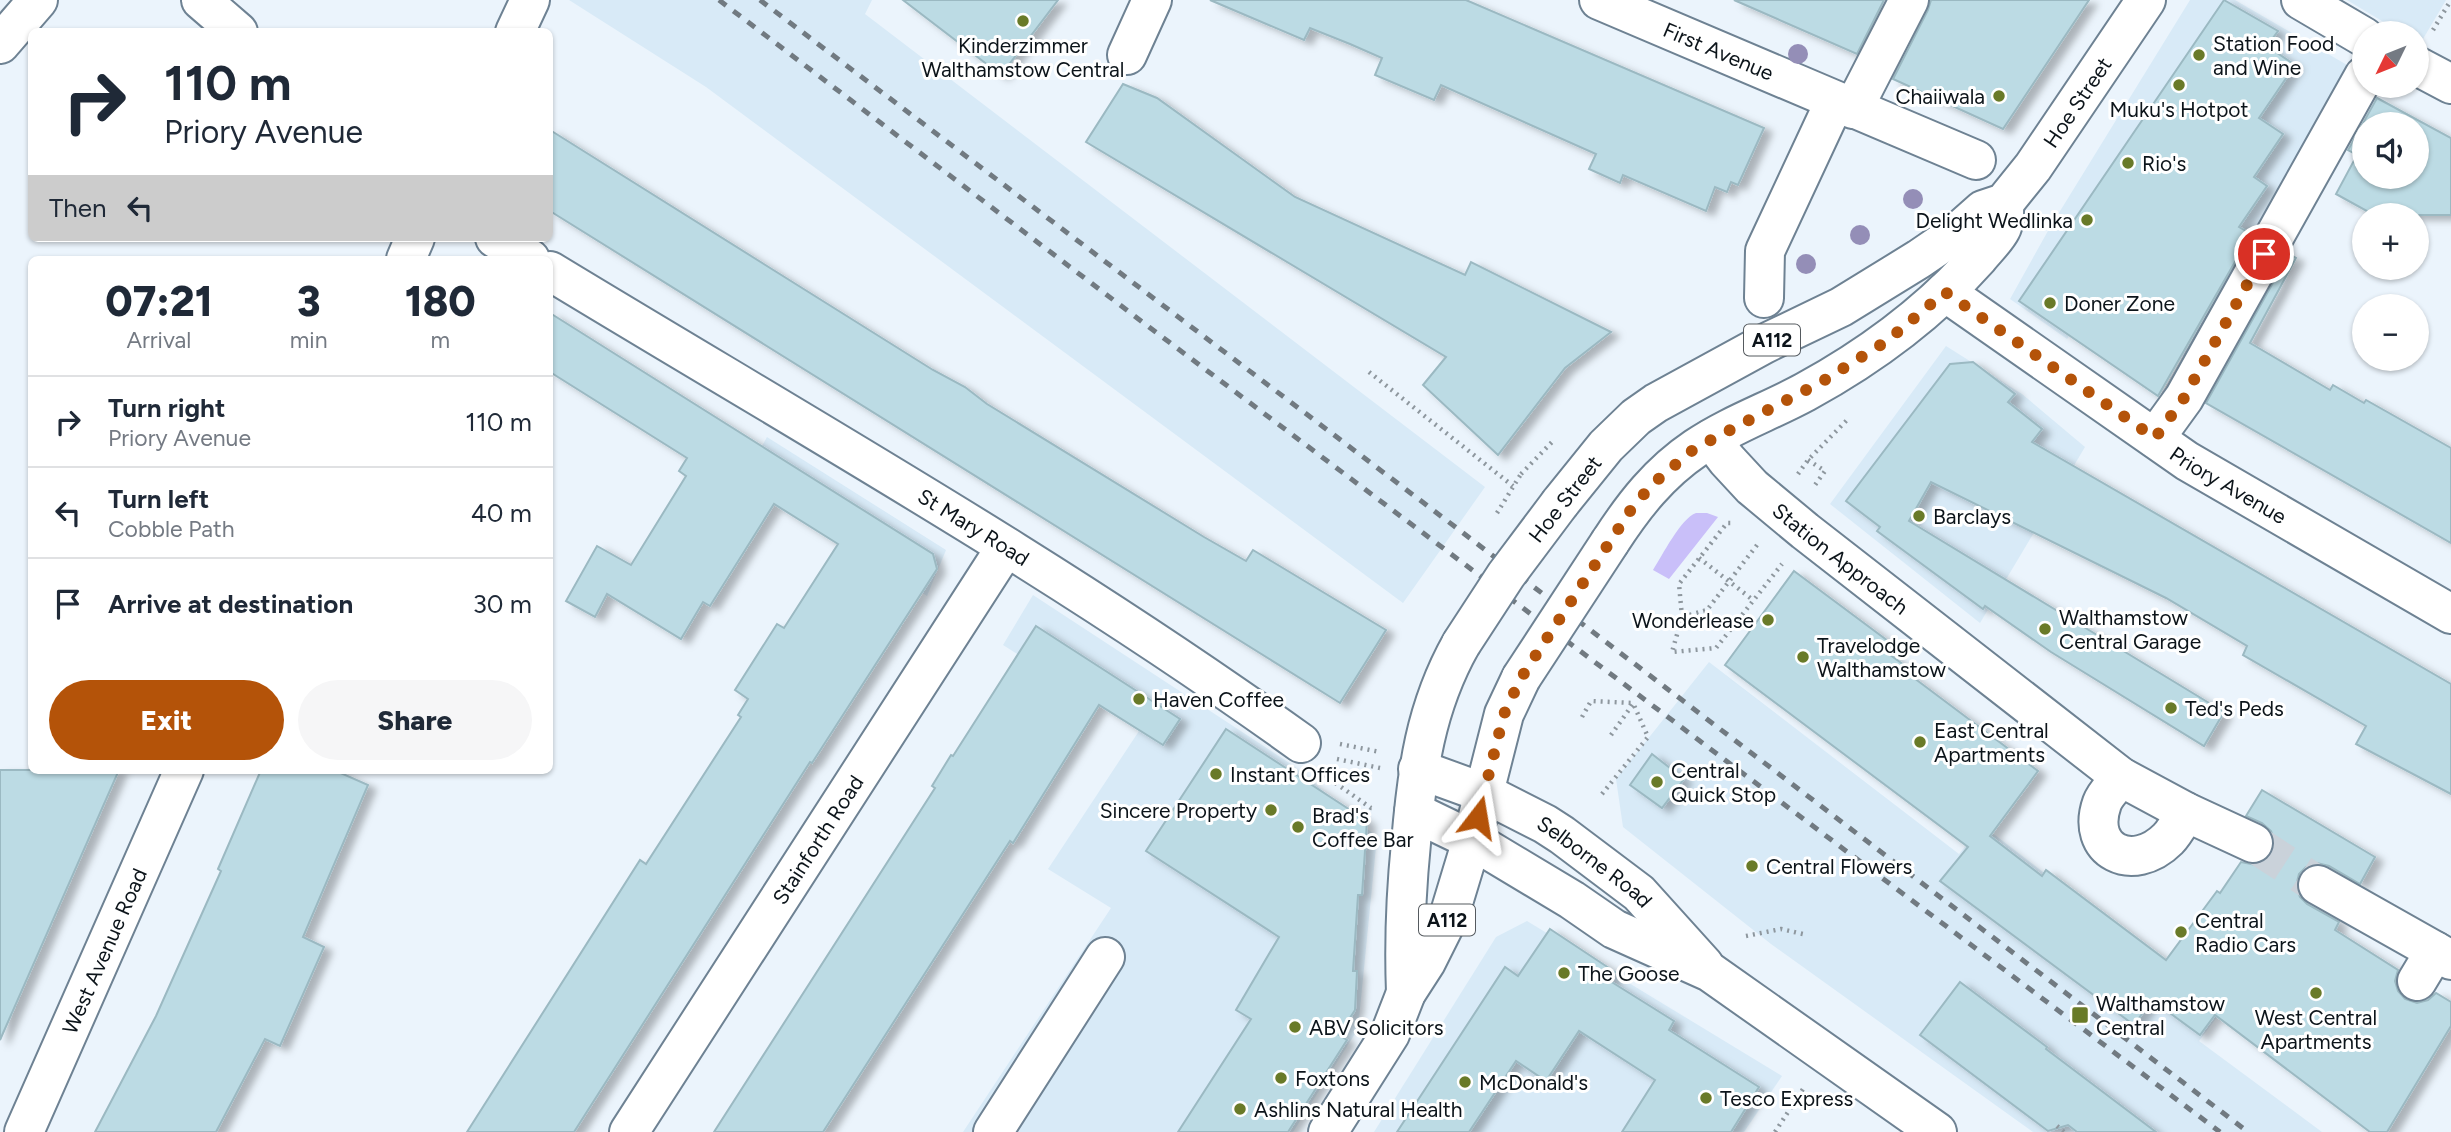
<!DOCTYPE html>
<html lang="en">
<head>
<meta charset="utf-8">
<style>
	:root { --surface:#fff; --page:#f6f6f7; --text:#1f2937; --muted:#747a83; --line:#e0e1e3; --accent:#b45309 }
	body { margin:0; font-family:Figtree,sans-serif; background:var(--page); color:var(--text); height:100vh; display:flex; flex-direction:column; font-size:26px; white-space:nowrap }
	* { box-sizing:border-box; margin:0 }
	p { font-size:23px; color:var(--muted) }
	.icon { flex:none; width:38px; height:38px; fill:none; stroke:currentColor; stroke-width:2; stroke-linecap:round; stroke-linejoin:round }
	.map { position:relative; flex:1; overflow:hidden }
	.sheet { position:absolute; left:28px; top:256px; width:525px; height:518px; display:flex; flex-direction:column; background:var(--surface); border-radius:10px; box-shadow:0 2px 5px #0004 }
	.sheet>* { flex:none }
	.hud { position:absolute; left:28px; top:28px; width:525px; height:214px; border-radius:10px; box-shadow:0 2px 5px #0004; background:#fff; color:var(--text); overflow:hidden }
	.needle { width:46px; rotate:227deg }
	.fabs { position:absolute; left:2352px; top:21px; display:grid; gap:14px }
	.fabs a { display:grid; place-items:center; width:77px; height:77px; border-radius:50%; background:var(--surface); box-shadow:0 2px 5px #0004; font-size:35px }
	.pin { position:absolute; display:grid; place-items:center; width:60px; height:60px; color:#fff; margin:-30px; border:4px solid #fff; border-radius:50%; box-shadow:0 2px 7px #0007 }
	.me { position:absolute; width:77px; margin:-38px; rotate:14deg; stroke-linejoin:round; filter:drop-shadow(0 0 5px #0008) }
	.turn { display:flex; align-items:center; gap:24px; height:147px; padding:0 21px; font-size:32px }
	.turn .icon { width:91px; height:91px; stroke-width:2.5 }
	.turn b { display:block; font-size:49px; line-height:60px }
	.then { display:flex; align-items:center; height:66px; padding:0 21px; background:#0003; gap:14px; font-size:26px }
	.eta { display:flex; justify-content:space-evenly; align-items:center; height:119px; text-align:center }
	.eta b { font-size:42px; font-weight:800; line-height:49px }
	.cta { display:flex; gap:14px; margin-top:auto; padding:14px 21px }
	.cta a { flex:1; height:80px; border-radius:42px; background:var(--accent); color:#fff; font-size:28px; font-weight:800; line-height:80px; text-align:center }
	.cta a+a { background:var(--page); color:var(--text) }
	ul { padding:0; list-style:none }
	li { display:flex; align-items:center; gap:21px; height:91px; padding:0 21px; border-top:2px solid var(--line) }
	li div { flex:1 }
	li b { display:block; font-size:26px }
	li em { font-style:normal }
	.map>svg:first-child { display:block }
</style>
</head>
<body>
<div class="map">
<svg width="2451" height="1132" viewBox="0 0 2451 1132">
	<defs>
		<filter id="shadow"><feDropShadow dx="8" dy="4.5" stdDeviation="3.5" flood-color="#0004"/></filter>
	</defs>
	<rect width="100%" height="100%" fill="#ebf4fc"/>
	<!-- built -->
	<g fill="#d8eaf7">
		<path d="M569,0H872L865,14L1485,487L1403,603L706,87Z"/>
		<path d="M2190,0H2235L2354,69L2201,367L2095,303L2067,339L2010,299L2049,229Z"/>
		<path d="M2347,0H2446L2420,44L2417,42V33H2402Z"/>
		<path d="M1946,346L2022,394L2085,447L1980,623L1830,504Z"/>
		<path d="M767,437L946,550L927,596L775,500L722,519Z"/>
		<path d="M1033,595L1294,766L1377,837L1358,1029L1293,1132H963L1111,908L1048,869L1139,731L1003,645Z"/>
		<path d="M1709,662L1959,854L1982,825L2160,962L2218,1016L2199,1041L2322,1132H2033L1771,944L1623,827L1616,779Z"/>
		<path d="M1527,921L1782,1076L1744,1132H1374L1496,937Z"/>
	</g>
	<!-- green -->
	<path fill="#c9bff9" d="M1696,513H1707L1718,517L1669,579L1653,570C1662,556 1681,518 1696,513Z"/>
	<!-- building -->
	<g fill="#bcdbe4" stroke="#9bb9c2" stroke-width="2" fill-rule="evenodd" filter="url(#shadow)">
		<path d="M903,0H1058L1001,75Z"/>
		<path d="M1210,0H1466L1764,128L1738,185L1731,182L1727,192L1715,187L1706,211L1623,175L1620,183L1589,169L1596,154L1441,85L1434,100L1375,75L1382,58L1350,44L1310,28L1304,40Z"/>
		<path d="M1734,0H1884L1857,54Z"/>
		<path d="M1931,0H2089L2003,129L1893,79L1928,10Z"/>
		<path d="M2224,0L2278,31L2267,46L2295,65L2259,118L2283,134L2254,177L2267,186L2239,227L2251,234L2158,396L2019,301Z"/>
		<path d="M1123,84L1157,98L1295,197L1465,275L1471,262L1611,332L1565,368L1498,455L1423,385L1446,357L1086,142Z"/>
		<path d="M2377,98L2451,138V215H2374L2336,194L2357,155L2348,150ZM2364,124H2417V177H2364Z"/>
		<path d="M550,130L933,370L965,387L987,404L1204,537L1246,561L1253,550L1386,630L1340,703L550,211Z"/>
		<path d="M2289,254L2296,258L2250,343L2330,390L2333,385L2364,403L2366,400L2451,448V543L2206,403Z"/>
		<path d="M550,313L933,554L937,569L812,763L810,762L574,1132H467L640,860L646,864L741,717L738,715L748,699L735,690L777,624L784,628L838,544L774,504L710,606L703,602L681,639L607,594L595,617L566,601L597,546L631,565L686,476L679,471L687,458L550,372Z"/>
		<path d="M1973,362L2015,394L2008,402L2042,429L2032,442L2451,684V794L2356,744L2366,726L2243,655L2247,646L2166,598L1931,482L1909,521L2224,712L2204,746L2051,652L1985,606L1983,609L1877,531L1880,527L1846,501L1950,364Z"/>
		<path d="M1794,571L1888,641L1882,649L1904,665L1902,669L2038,771L1990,836L2042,876L2046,870L2166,960L2217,891L2220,893L2241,862L2256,865L2266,860L2272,853L2275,842L2271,831L2262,823L2246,816L2262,790L2375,857L2360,884L2329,866L2317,863L2306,867L2299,874L2296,886L2300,897L2307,904L2339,922L2335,930L2398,970L2395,981L2398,991L2405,999L2417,1003L2428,1000L2436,993L2451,1002V1026L2387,1132H2370L2215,1015L2200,1035L2152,1000L2134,1025L1940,881L1968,847L1725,665Z"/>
		<path d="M1036,626L1180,719L1163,745L1099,705L1013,843L1010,841L823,1132H714L935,788L932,786L951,755L953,756Z"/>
		<path d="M1226,729L1367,821L1362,895H1358L1353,971H1357L1355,1010L1339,1035L1347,1040L1288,1132H1178L1251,1019L1236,1010L1279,937L1146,851Z"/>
		<path d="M1652,754L1684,779L1662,808L1630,785Z"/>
		<path d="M0,770H119L0,1040Z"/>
		<path d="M261,770H334L368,785L303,937L324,947L280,1046L265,1039L216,1132H95L156,1016L221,871L218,869Z"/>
		<path d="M1550,929L1615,972L1610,981L1674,1021L1669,1030L1759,1087L1731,1132H1622L1655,1080L1579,1031L1546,1081L1516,1061L1469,1132H1397L1505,967L1518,976Z"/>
		<path d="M1960,982L2047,1047L2046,1049L2156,1132H2077L2068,1125L2048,1131L1920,1035Z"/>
	</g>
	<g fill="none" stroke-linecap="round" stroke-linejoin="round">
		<!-- minor-tunnel -->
		<path stroke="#cad2da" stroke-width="38" stroke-dasharray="38 19" stroke-linecap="butt" d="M2253,843L2318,885"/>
		<!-- minor casing -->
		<g stroke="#6e8293" stroke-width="42">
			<g id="minor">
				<path d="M201,0L238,32"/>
				<path id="s1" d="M1599,0L1976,160"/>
				<path d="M2301,0L2364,37"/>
				<path d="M515,32L530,0"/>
				<path d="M0,44L38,0"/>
				<path d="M1127,55L1152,0"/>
				<path d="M2417,66L2451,84"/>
				<path d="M1853,109L1909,0"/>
				<path d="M495,238L530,259"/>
				<path d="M406,259L415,238"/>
				<path id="s2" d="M550,271C802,424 1061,570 1301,743"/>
				<path id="s3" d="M1945,292L2187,461L2451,614"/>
				<path d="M1764,298L1765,251L1835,101"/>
				<path d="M2155,438L2184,398L2364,76"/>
				<path id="s4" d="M1711,439L1727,460L1752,487L1805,531L2121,777L2186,812L2253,843"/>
				<path id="s5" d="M1418,769L1484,793L1545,824L1562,835L1639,893L1704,965"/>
				<path d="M2121,777C2115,785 2105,794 2102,803C2085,851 2133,874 2168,839C2175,832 2181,820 2186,812"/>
				<path d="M1414,812L1472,840L1572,900L1614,929L1710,972L1937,1132"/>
				<path d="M2318,885L2451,960"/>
				<path d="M2417,981L2435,951"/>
				<path id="s6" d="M24,1132L184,770"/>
				<path id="s7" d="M629,1132L1006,547"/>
				<path d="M993,1132L1105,957"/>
			</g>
		</g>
		<!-- major casing -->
		<g stroke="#6e8293" stroke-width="42">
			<g id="major">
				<path id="s8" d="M1560,503L1606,446L1636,417L1656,403L1764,344L1841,307L1919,259L1957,233L1983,210L2004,203L2033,167L2146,0"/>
				<path d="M1610,542C1634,505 1659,473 1696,448C1730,425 1770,411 1805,392C1869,357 1929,313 1978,258C1985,249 1996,239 2001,229C2005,222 2004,210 2004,203"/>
				<path d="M1406,993C1404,942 1406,893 1411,843C1417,771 1425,708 1461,644"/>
				<path d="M1328,1132L1390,1034L1406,993L1426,962L1449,916L1472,840L1504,714L1521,678"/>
			</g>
		</g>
		<!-- path -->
		<g stroke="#8e979e" stroke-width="4.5" stroke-dasharray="2 5" stroke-linecap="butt">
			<path d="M2433,30L2451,0"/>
			<path d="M1369,372L1513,486"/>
			<path d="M1808,460L1825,471L1815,485"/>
			<path d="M1521,474L1552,442"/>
			<path d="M1798,474L1808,460L1849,418"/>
			<path d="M1757,545L1707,610L1682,617L1672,652L1716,648L1782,564"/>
			<path d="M1699,558L1753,600"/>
			<path d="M1682,617L1679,584L1727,523H1731"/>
			<path d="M1582,717L1591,701L1633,703"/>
			<path d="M1611,735L1633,704"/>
			<path d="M1340,744L1380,752"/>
			<path d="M1337,759L1380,768"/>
			<path d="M1324,775L1371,808H1374"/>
			<path d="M1602,794L1648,737L1633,703"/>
			<path d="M1746,936L1781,929L1803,934"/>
			<path d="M2057,1126L2064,1132"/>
			<path d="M1775,1132L1803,1089"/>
		</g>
		<!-- minor -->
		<use href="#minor" stroke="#fff" stroke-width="38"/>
		<!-- major -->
		<use href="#major" stroke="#fff" stroke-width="38"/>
		<!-- rail -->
		<g stroke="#717a81" stroke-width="5" stroke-dasharray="9 9" stroke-linecap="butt">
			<path d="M719,0L1149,327L2220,1132"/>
			<path d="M760,0L1433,510L2248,1132"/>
		</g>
		<!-- major-bridge casing -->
		<g stroke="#6e8293" stroke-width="42" stroke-linecap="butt">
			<g id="major-bridge">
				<path d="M1461,644L1506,575L1560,503"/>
				<path d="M1521,678L1610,542"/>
			</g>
		</g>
		<!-- path-bridge -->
		<path stroke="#8e979e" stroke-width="4.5" stroke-dasharray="2 5" stroke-linecap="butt" d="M1497,513L1521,474"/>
		<!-- major-bridge -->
		<use href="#major-bridge" stroke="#fff" stroke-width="38"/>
	</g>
	<!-- trees -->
	<g fill="#948eb7">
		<circle cx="1798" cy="54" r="10"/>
		<circle cx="1913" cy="199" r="10"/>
		<circle cx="1860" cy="235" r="10"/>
		<circle cx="1806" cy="264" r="10"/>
	</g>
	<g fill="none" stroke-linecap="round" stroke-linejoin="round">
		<!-- route -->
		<path stroke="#b45309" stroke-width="12" stroke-dasharray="0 21.6" d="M1478,817L1504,714L1521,678L1634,505L1655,482L1694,449L1823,381L1887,341L1945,292L2155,438L2184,398L2264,254"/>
	</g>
	<!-- markers -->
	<g fill="#697a28" stroke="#fff" stroke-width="2.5">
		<circle cx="1023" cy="21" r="7"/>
		<circle cx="2199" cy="55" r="7"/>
		<circle cx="2179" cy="85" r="7"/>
		<circle cx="1999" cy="96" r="7"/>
		<circle cx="2128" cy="163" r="7"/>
		<circle cx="2087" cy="220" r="7"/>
		<circle cx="2050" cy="303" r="7"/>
		<circle cx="1919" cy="516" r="7"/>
		<circle cx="1768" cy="620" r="7"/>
		<circle cx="2045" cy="629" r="7"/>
		<circle cx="1803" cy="657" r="7"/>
		<circle cx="1139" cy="699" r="7"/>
		<circle cx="2171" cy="708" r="7"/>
		<circle cx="1920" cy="742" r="7"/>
		<circle cx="1216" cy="774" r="7"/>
		<circle cx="1657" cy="782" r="7"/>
		<circle cx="1271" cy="810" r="7"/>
		<circle cx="1298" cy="827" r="7"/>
		<circle cx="1752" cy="866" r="7"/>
		<circle cx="2181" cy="932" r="7"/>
		<circle cx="1564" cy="973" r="7"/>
		<circle cx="2316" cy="993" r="7"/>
		<rect x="2071" y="1006" width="18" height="18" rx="3.5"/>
		<circle cx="1295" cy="1027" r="7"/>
		<circle cx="1281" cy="1078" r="7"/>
		<circle cx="1465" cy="1082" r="7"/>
		<circle cx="1706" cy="1098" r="7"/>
		<circle cx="1240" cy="1109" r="7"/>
	</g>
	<g text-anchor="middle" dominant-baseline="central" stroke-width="6" stroke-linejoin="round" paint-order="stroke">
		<!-- shield labels -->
		<g fill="#fff" stroke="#555a5f" stroke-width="2">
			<rect x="1744" y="324.5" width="56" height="31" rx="5"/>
			<rect x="1419" y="904.5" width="56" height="31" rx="5"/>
		</g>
		<g font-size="19" font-weight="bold" fill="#0c141a">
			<text x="1772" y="340">A112</text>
			<text x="1447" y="920">A112</text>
		</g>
		<!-- poi labels -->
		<g font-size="21" fill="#0c141a" stroke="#fff" text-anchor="start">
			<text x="2213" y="43">Station Food<tspan x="2213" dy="24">and Wine</tspan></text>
			<text x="1023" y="45" text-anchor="middle">Kinderzimmer<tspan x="1023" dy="24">Walthamstow Central</tspan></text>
			<text x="1985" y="96" text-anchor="end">Chaiiwala</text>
			<text x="2179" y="109" text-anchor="middle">Muku's Hotpot</text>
			<text x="2142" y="163">Rio's</text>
			<text x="2073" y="220" text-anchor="end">Delight Wedlinka</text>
			<text x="2064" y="303">Doner Zone</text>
			<text x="1933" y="516">Barclays</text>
			<text x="2059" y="617">Walthamstow<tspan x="2059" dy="24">Central Garage</tspan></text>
			<text x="1754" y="620" text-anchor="end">Wonderlease</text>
			<text x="1817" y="645">Travelodge<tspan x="1817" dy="24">Walthamstow</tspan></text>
			<text x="1153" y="699">Haven Coffee</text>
			<text x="2185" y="708">Ted's Peds</text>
			<text x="1934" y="730">East Central<tspan x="1934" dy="24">Apartments</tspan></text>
			<text x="1671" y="770">Central<tspan x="1671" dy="24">Quick Stop</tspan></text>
			<text x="1230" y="774">Instant Offices</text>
			<text x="1257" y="810" text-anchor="end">Sincere Property</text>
			<text x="1312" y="815">Brad's<tspan x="1312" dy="24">Coffee Bar</tspan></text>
			<text x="1766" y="866">Central Flowers</text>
			<text x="2195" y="920">Central<tspan x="2195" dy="24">Radio Cars</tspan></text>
			<text x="1578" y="973">The Goose</text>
			<text x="2096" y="1003">Walthamstow<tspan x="2096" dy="24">Central</tspan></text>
			<text x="2316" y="1017" text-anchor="middle">West Central<tspan x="2316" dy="24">Apartments</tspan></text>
			<text x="1309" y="1027">ABV Solicitors</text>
			<text x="1295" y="1078">Foxtons</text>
			<text x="1479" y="1082">McDonald's</text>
			<text x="1720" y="1098">Tesco Express</text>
			<text x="1254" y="1109">Ashlins Natural Health</text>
		</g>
		<!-- street labels -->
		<g font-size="21" fill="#0c141a" stroke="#fff">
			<text stroke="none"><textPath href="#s1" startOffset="130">First Avenue</textPath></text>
			<text stroke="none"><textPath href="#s8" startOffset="667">Hoe Street</textPath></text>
			<text stroke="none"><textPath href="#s3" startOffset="343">Priory Avenue</textPath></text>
			<text transform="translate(1565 499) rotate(-52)">Hoe Street</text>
			<text stroke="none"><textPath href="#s2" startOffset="495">St Mary Road</textPath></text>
			<text stroke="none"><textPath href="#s4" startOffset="177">Station Approach</textPath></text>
			<text stroke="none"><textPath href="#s7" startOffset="348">Stainforth Road</textPath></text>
			<text stroke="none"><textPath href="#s5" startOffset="201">Selborne Road</textPath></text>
			<text stroke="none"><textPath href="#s6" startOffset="198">West Avenue Road</textPath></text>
		</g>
	</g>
</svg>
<div class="fabs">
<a><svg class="needle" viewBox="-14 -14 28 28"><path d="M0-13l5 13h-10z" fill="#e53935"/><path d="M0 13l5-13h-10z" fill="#747a83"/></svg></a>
<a><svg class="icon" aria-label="sound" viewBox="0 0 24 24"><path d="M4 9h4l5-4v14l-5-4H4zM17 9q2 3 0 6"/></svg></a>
<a>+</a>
<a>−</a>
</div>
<div class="pin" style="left:2264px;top:254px;background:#d93025"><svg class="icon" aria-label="arrive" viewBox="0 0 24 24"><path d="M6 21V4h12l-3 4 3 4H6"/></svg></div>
<svg class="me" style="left:1478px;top:817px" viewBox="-20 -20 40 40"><path d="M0-17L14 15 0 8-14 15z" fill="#b45309" stroke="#fff" stroke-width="4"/></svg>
<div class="hud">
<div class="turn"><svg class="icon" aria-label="right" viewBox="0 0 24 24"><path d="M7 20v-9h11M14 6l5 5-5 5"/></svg><div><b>110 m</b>Priory Avenue</div></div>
<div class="then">Then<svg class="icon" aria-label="left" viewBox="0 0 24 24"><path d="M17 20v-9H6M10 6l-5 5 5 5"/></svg></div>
</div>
<section class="sheet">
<div class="eta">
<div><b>07:21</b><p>Arrival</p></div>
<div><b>3</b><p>min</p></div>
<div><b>180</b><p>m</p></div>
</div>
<ul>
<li><svg class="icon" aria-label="right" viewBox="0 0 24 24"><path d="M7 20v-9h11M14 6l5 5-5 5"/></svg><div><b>Turn right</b><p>Priory Avenue</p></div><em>110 m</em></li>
<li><svg class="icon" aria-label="left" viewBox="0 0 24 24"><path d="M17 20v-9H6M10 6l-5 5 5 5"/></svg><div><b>Turn left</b><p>Cobble Path</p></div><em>40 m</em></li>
<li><svg class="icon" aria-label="arrive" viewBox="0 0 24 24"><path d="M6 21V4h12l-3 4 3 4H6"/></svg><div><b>Arrive at destination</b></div><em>30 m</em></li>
</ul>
<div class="cta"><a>Exit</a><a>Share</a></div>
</section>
</div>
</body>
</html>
